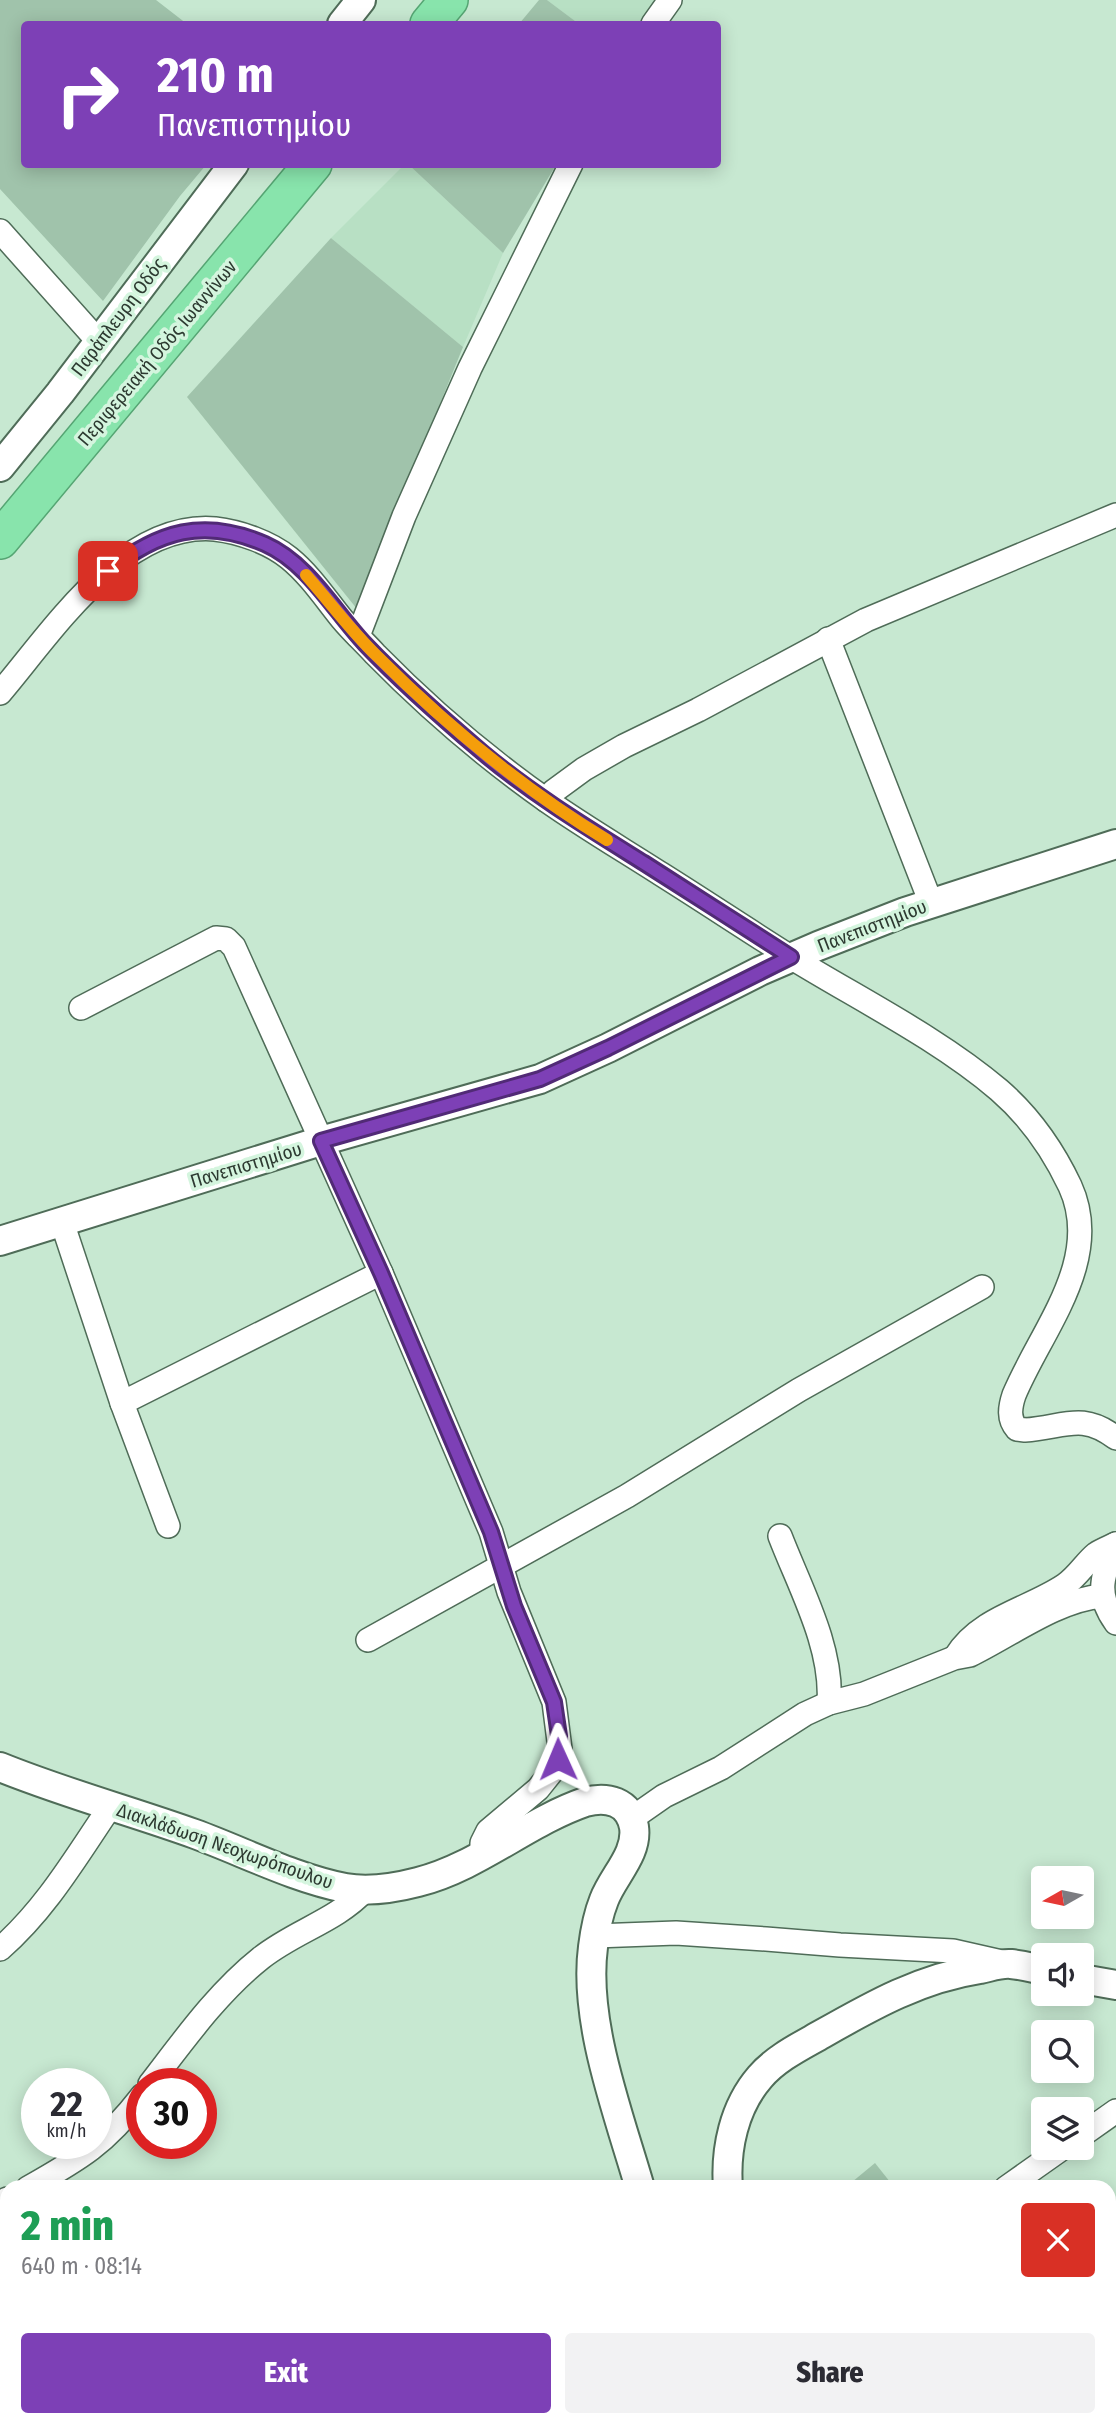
<!DOCTYPE html>
<html lang="en">
<head>
<meta charset="utf-8">
<style>
	:root { --surface:#fff; --page:#f2f2f3; --text:#2b2b33; --muted:#7c7c81; --accent:#7d40b6 }
	body { margin:0; font-family:"Fira Sans Condensed",sans-serif; background:var(--page); color:var(--text); height:100vh; display:flex; flex-direction:column; font-size:26px; white-space:nowrap }
	* { box-sizing:border-box; margin:0 }
	p { font-size:23px; color:var(--muted) }
	.icon { flex:none; width:38px; height:38px; fill:none; stroke:currentColor; stroke-width:2; stroke-linecap:round; stroke-linejoin:round }
	.map { position:relative; flex:1; overflow:hidden }
	.side { position:absolute; left:0px; top:2180px; width:1116px; height:247px; display:flex; flex-direction:column; background:var(--surface); border-radius:21px 21px 0 0; box-shadow:0 4px 18px #0003 }
	.side>* { flex:none }
	.banner { position:absolute; left:21px; top:21px; width:700px; height:147px; border-radius:7px; box-shadow:0 4px 18px #0003; background:#7d40b6; color:#fff; overflow:hidden }
	.needle { width:46px; rotate:261deg }
	.fabs { position:absolute; left:1031px; top:1866px; display:grid; gap:14px }
	.fabs a { display:grid; place-items:center; width:63px; height:63px; border-radius:7px; background:var(--surface); box-shadow:0 4px 18px #0003; font-size:35px }
	.speed { position:absolute; left:21px; top:2068px; display:flex; gap:14px; font-size:35px; font-weight:700; text-align:center }
	.speed>* { display:grid; place-content:center; width:91px; height:91px; border-radius:50%; background:var(--surface); box-shadow:0 4px 18px #0003; line-height:1 }
	.speed small { font-size:18px; font-weight:400 }
	.speed .limit { border:10px solid #d22; background:#fff; color:#111 }
	.pin { position:absolute; display:grid; place-items:center; width:60px; height:60px; color:#fff; margin:-30px; border-radius:14px; box-shadow:0 4px 10px #0006 }
	.me { position:absolute; width:77px; margin:-38px; rotate:359deg; stroke-linejoin:round; filter:drop-shadow(0 0 5px #0008) }
	.turn { display:flex; align-items:center; gap:24px; height:147px; padding:0 21px; font-size:32px }
	.turn .icon { width:91px; height:91px; stroke-width:2.5 }
	.turn b { display:block; font-size:49px; line-height:60px }
	.round { display:grid; place-items:center; flex:none; width:74px; height:74px; border-radius:7px; background:var(--page) }
	.overview { display:flex; align-items:center; justify-content:space-between; height:119px; padding:0 21px }
	h1 { font-size:42px; font-weight:800; line-height:52px; color:#1e9e55 }
	.button { display:flex; gap:14px; margin-top:auto; padding:14px 21px }
	.button a { flex:1; height:80px; border-radius:7px; background:var(--accent); color:#fff; font-size:28px; font-weight:800; line-height:80px; text-align:center }
	.button a+a { background:var(--page); color:var(--text) }
	.map>svg:first-child { display:block }
</style>
</head>
<body>
<div class="map">
<svg width="1116" height="2427" viewBox="0 0 1116 2427">
	<rect width="100%" height="100%" fill="#c7e8d1"/>
	<!-- built -->
	<g fill="#b8e0c4">
		<path d="M547,0H657L641,24H579Z"/>
		<path d="M404,165H409L503,253L463,347L331,238Z"/>
	</g>
	<!-- green -->
	<g fill="#a0c3ab">
		<path d="M0,0H156L187,24H24V164L206,165L180,196L103,301L0,189Z"/>
		<path d="M539,0H547L579,24H519Z"/>
		<path d="M409,165H556L503,253Z"/>
		<path d="M331,238L463,347L357,609L187,397Z"/>
		<path d="M875,2163L894,2187H846Z"/>
		<path d="M781,2420H887L891,2427H785Z"/>
	</g>
	<g fill="none" stroke-linecap="round" stroke-linejoin="round">
		<!-- minor casing -->
		<g stroke="#4f6c58" stroke-width="26">
			<g id="minor">
				<path d="M653,24L670,0"/>
				<path d="M0,231L99,342"/>
				<path d="M358,636L404,516L470,368L571,164"/>
				<path d="M828,639L931,903"/>
				<path d="M0,693C52,632 123,521 215,529C240,532 269,542 289,558C310,575 325,598 342,619C352,631 364,642 375,654C427,707 485,757 546,800C583,826 622,849 661,874C704,901 746,929 789,956C857,998 938,1038 999,1090C1029,1116 1053,1150 1070,1186C1104,1260 1041,1330 1014,1395C1010,1407 1008,1419 1017,1429L1025,1430C1063,1428 1081,1411 1116,1438"/>
				<path d="M546,800L554,791L584,769L624,746L698,710L866,620L1116,515"/>
				<path d="M81,1008L216,938L226,939L234,947L381,1273L491,1532L509,1592L554,1702L560,1749L554,1769L538,1789L488,1831L482,1843V1855"/>
				<path d="M62,1222L122,1403L168,1526"/>
				<path d="M122,1403L381,1273"/>
				<path d="M780,1536C800,1588 833,1647 829,1703"/>
				<path d="M1116,1544C1102,1575 1095,1594 1116,1623"/>
				<path d="M368,1640L627,1496L799,1390L982,1287"/>
				<path d="M956,1656C980,1617 1030,1609 1065,1585C1078,1576 1085,1563 1096,1554C1102,1550 1110,1547 1116,1544"/>
				<path d="M631,1819L664,1796L721,1768L805,1714L829,1703L864,1694L954,1658L970,1655C1011,1635 1057,1600 1102,1596"/>
				<path d="M595,1936L676,1933L766,1939L840,1945L953,1951L1006,1963"/>
				<path d="M0,1949C46,1909 76,1857 110,1807"/>
				<path d="M150,2084C184,2040 217,1993 261,1958C295,1931 336,1921 365,1890"/>
				<path d="M1082,2135L1116,2111"/>
				<path d="M28,2188C81,2158 105,2144 142,2096"/>
				<path d="M1006,2188L1064,2147"/>
				<path d="M0,2203L7,2199"/>
				<path d="M1110,2311L1116,2306"/>
				<path d="M775,2420L781,2427"/>
				<path d="M903,2420L907,2427"/>
				<path d="M1026,2427L1029,2420"/>
			</g>
		</g>
		<!-- tertiary casing -->
		<g stroke="#4f6c58" stroke-width="32">
			<g id="tertiary">
				<path d="M342,24L361,0"/>
				<path d="M0,467L60,393L234,164"/>
				<path d="M0,1241L321,1141L540,1079L608,1048L760,971L818,946L905,912L1116,844"/>
				<path d="M0,1767C64,1793 131,1811 195,1834C244,1852 294,1878 345,1888C368,1892 395,1888 418,1882C478,1867 527,1822 585,1802C607,1796 629,1801 634,1827C638,1854 613,1876 604,1900C598,1915 595,1931 593,1947C583,2022 619,2115 640,2188"/>
				<path d="M1082,1979L1116,1985"/>
				<path d="M728,2188C725,2149 734,2107 760,2077C776,2058 801,2046 822,2034C873,2005 921,1978 980,1969C990,1967 1001,1963 1011,1964C1022,1965 1033,1968 1043,1970"/>
			</g>
		</g>
		<!-- trunk casing -->
		<g stroke="#55a573" stroke-width="40">
			<g id="trunk">
				<path d="M429,24L449,0"/>
				<path d="M0,540L313,164"/>
			</g>
		</g>
		<!-- minor -->
		<use href="#minor" stroke="#fff" stroke-width="23"/>
		<!-- tertiary -->
		<use href="#tertiary" stroke="#fff" stroke-width="28"/>
		<!-- trunk -->
		<use href="#trunk" stroke="#88e4ac" stroke-width="37"/>
	</g>
	<g fill="none" stroke-linecap="round" stroke-linejoin="round">
		<!-- route casing -->
		<g stroke="#512a76" stroke-width="18">
			<path id="route" d="M108,571C158,531 204,517 265,544C308,563 334,611 365,644C401,682 442,718 482,752C532,794 588,828 644,863C693,894 742,926 791,957L608,1048L540,1079L321,1141L381,1273L491,1532L514,1606L554,1702L559,1736L558,1759"/>
		</g>
		<!-- route -->
		<use href="#route" stroke="#7d40b6" stroke-width="12"/>
		<!-- slow -->
		<path stroke="#f59e0b" stroke-width="12" d="M306,575C330,602 351,631 377,656C446,725 523,789 607,840"/>
	</g>
	<g text-anchor="middle" dominant-baseline="central" stroke-width="7" stroke-linejoin="round" paint-order="stroke">
		<!-- street labels -->
		<g font-size="19" fill="#2d3a31" stroke="#d4f5de">
			<text transform="translate(118 317) rotate(-53)">Παράπλευρη Οδός</text>
			<text transform="translate(157 353) rotate(-50)">Περιφερειακή Οδός Ιωαννίνων</text>
			<text transform="translate(872 926) rotate(-21)">Πανεπιστημίου</text>
			<text transform="translate(246 1165) rotate(-17)">Πανεπιστημίου</text>
			<text transform="translate(225 1846) rotate(19)">Διακλάδωση Νεοχωρόπουλου</text>
		</g>
	</g>
</svg>
<div class="fabs">
<a><svg class="needle" viewBox="-14 -14 28 28"><path d="M0-13l5 13h-10z" fill="#e53935"/><path d="M0 13l5-13h-10z" fill="#7c7c81"/></svg></a>
<a><svg class="icon" aria-label="sound" viewBox="0 0 24 24"><path d="M4 9h4l5-4v14l-5-4H4zM17 9q2 3 0 6"/></svg></a>
<a><svg class="icon" aria-label="search" viewBox="0 0 24 24"><circle cx="10" cy="10" r="6"/><path d="M15 15l6 6"/></svg></a>
<a><svg class="icon" aria-label="layers" viewBox="0 0 24 24"><path d="M12 4l9 5-9 5-9-5zM3 14l9 5 9-5"/></svg></a>
</div>
<div class="speed"><div>22<small>km/h</small></div><div class="limit">30</div></div>
<div class="pin" style="left:108px;top:571px;background:#d93025"><svg class="icon" aria-label="arrive" viewBox="0 0 24 24"><path d="M6 21V4h12l-3 4 3 4H6"/></svg></div>
<svg class="me" style="left:558px;top:1759px" viewBox="-20 -20 40 40"><path d="M0-17L14 15 0 8-14 15z" fill="#7d40b6" stroke="#fff" stroke-width="4"/></svg>
<div class="banner">
<div class="turn"><svg class="icon" aria-label="right" viewBox="0 0 24 24"><path d="M7 20v-9h11M14 6l5 5-5 5"/></svg><div><b>210 m</b>Πανεπιστημίου</div></div>
</div>
<section class="side">
<div class="overview"><div><h1>2 min</h1><p>640 m · 08:14</p></div><a class="round" style="background:#d93025;color:#fff"><svg class="icon" aria-label="close" viewBox="0 0 24 24"><path d="M6 6l12 12M18 6L6 18"/></svg></a></div>
<div class="button"><a>Exit</a><a>Share</a></div>
</section>
</div>
</body>
</html>
